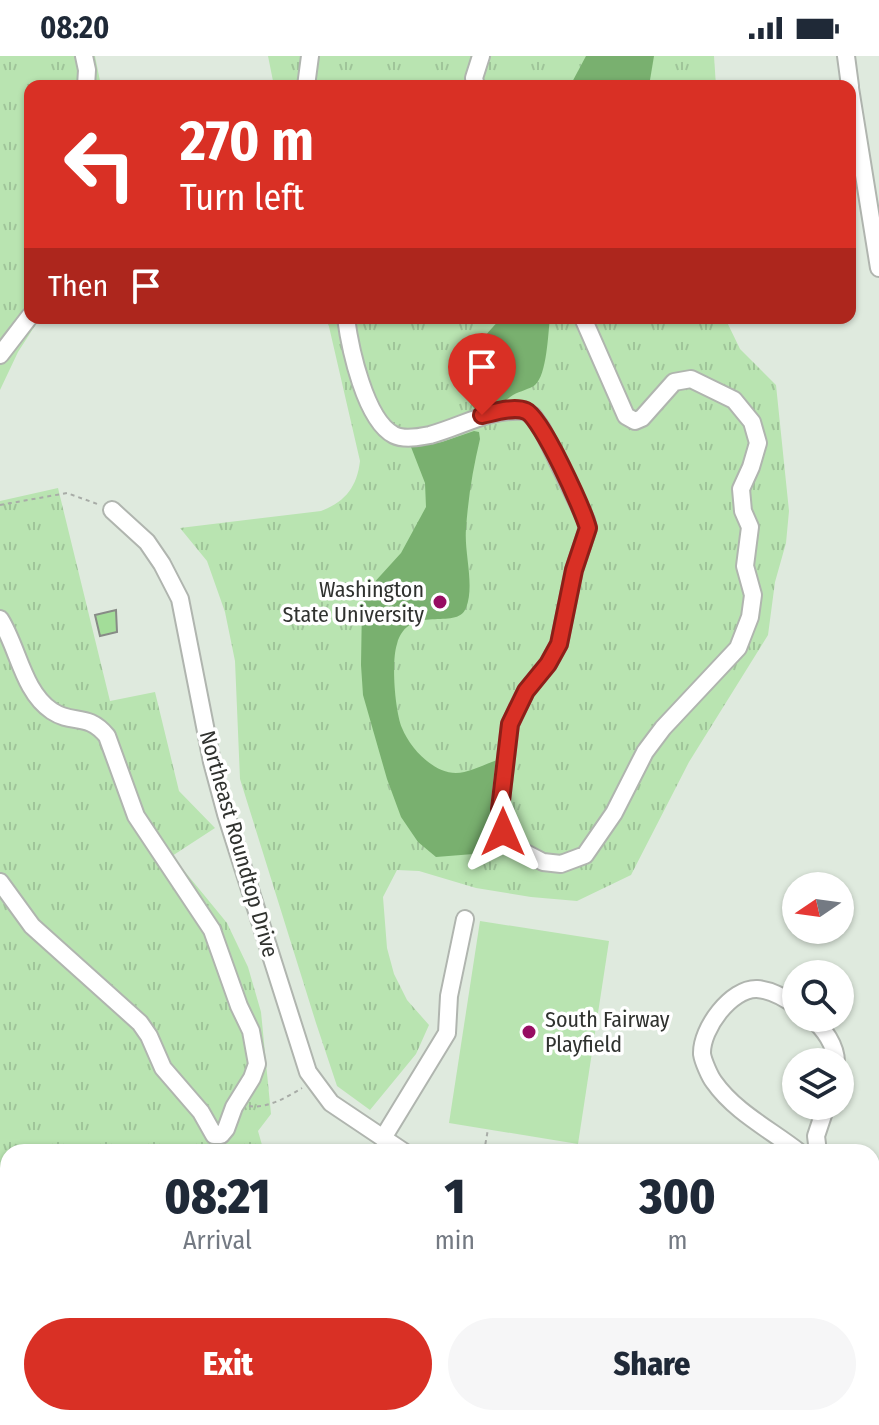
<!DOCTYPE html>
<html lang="en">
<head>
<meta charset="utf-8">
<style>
	:root { --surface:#fff; --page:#f6f6f7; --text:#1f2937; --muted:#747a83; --accent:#d93025 }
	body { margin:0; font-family:"Fira Sans Condensed",sans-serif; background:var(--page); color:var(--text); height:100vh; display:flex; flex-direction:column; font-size:30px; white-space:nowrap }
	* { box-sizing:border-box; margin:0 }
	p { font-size:26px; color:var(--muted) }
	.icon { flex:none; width:44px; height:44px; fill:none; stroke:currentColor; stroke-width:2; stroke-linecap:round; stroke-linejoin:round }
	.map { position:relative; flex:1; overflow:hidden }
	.side { position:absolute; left:0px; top:1088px; width:880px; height:282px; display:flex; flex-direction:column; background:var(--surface); border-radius:24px 24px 0 0; box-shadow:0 2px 6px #0004 }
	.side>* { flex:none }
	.hud { position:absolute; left:24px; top:24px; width:832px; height:244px; border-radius:16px; box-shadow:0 2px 6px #0004; background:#d93025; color:#fff; overflow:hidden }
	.needle { width:52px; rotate:257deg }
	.tools { position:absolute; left:782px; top:816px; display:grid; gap:16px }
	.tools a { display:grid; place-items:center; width:72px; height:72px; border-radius:50%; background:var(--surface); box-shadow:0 2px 6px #0004; font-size:40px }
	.pin { position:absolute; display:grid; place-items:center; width:68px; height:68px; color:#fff; margin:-82px -34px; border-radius:50% 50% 50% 0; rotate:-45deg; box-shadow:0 0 8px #0007 }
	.pin .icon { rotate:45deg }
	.me { position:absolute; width:88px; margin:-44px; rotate:0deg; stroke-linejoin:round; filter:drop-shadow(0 0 6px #0008) }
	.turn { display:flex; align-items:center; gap:28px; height:168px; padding:0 24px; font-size:36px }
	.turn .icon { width:104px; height:104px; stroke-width:2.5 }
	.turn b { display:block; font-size:56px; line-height:68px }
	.then { display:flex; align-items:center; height:76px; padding:0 24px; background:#0003; gap:16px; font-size:30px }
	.eta { display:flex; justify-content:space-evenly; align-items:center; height:136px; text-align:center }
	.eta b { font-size:48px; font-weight:800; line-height:56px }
	.action { display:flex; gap:16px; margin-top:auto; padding:16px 24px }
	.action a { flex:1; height:92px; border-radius:48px; background:var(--accent); color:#fff; font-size:32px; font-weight:800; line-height:92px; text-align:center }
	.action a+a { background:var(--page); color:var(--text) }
	.status { display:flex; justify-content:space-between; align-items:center; height:56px; padding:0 40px; background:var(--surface); direction:ltr }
	.status svg { height:22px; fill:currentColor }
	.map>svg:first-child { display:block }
</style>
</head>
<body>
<div class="status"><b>08:20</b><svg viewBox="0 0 49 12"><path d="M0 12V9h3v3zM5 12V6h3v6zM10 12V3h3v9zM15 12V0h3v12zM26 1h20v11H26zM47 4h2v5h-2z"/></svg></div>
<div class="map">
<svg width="879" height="1369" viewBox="0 0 879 1369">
	<defs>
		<pattern id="grass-tufts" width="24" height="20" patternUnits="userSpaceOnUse" patternTransform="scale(2)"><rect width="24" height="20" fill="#b9e4b1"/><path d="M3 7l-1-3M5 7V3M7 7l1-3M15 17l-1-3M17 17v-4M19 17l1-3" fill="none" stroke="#9fc499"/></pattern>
	</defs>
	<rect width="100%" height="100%" fill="#eef3ed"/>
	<!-- built -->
	<path fill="#dfeade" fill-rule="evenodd" d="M0,0H879V1369H0ZM30,30H850V262H30ZM796,830H840V874H796ZM796,918H840V962H796ZM796,1006H840V1050H796ZM8,1096H872V1362H8Z"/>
	<!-- grass -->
	<g fill="url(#grass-tufts)">
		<path d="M0,0H95L101,30H30V262H40L18,296L0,334Z"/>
		<path d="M268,0H714L716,30H274Z"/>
		<path d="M327,262H725L740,293L776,329L789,455L786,487L775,526L768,579L689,706L631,819L577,845L531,841L476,832L419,815L397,814L383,841L387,892L394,918L407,944L429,969L416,998L370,1054L337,1030L316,967L240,723L235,605L225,556L207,505L180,472L321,455C345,446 357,431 360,405Z"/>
		<path d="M58,432L110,645L155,636L179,735L215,772L172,800L227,867L248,911L261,956L271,1058L258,1075L264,1096H8V1362H409L408,1369H0V445Z"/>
	</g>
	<!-- garden -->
	<path fill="#b9e4b1" d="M480,865L609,885L578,1088L449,1067Z"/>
	<!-- water -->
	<g fill="#79b06f">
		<path d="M586,0H654L649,30H570Z"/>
		<path d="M501,262H550C548,277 547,319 535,329C530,333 520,335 513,339C499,349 491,354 474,352C446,322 480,285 501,262Z"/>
		<path d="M474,375L479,376L480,383C473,412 468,443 466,473C464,497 475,529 466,552C456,576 409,546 397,588C391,606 395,655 402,672C410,692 433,717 456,717C470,717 489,706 503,702L486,797L436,801L418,786L401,761L387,723L363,639L361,609L362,548L371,530L401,497L426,451L425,427L411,391L442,386Z"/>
	</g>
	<!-- building -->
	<path fill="#a3dd99" stroke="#878b86" stroke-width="2" d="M116,554L117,576L100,580L95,559Z"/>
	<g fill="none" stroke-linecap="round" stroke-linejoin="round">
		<!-- minor casing -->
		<g stroke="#b0b5af" stroke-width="20">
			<g id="minor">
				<path d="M84,0L87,14L86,30"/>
				<path d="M846,0L850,30"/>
				<path d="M306,30L310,0"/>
				<path d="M476,30L474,22L481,0"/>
				<path d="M850,32L879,212"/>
				<path d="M346,262C350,292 365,364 394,379C404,384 420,381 430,379C463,370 490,352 525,355L533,360L542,373L586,464L588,472L574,514L559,588L548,608L526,635L510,668L500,753V768L503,776L520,794L543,806L561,808L585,799L614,757L645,696L663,672L738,592L750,561L753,539L745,510L750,471L743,455L741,433L751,411L758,387L752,366L734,344L691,323L674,326L642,362L635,365L626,360L583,262"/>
				<path d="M0,299L30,260"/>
				<path d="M112,454L147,486L162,508L180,543L212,706L226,758L308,1016L331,1047L404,1096"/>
				<path d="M0,563C18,591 23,636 52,655C73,669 87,656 107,680L136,760L212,874L239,950L251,975L257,1008L252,1022L234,1051L226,1073L221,1079H214L201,1056L163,1012L149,980L140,967L32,870L0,826"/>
				<path d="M796,950C785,942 771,934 757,933C731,932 701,973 702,998C703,1005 710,1021 714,1026C735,1056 771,1074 799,1096"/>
				<path d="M811,962C824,972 836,990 836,1006"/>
				<path d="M383,1082L447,977L449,940L465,863"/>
				<path d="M818,1096L816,1080L826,1050"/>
				<path d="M872,1136H879"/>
				<path d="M872,1189L879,1200"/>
				<path d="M721,1362L723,1369"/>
			</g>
		</g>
		<!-- path -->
		<g stroke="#a8aca7" stroke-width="2" stroke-dasharray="4 4" stroke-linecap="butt">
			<path d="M0,449L67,437L100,449"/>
			<path d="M249,1050C267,1053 287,1041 302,1032"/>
			<path d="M484,1096L488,1073"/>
			<path d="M872,1288L879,1282"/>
			<path d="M872,1338L879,1339"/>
			<path d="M803,1362L807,1369"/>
			<path d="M840,1362L844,1369"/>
		</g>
		<!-- minor -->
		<use href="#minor" stroke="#fff" stroke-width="16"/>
	</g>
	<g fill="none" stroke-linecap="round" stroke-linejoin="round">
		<!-- route casing -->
		<g stroke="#8d1f18" stroke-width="20">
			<path id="route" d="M482,359C495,356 514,350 526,355C542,362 583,454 588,472L574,514L559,588L548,608L526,635L510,668L500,753L503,776"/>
		</g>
		<!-- route -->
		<use href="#route" stroke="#d93025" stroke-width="14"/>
	</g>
	<!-- markers -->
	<g fill="#970d62" stroke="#fff" stroke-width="3">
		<circle cx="440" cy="546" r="8"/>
		<circle cx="529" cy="976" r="8"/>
	</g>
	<g text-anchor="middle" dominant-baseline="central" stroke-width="7" stroke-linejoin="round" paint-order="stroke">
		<!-- poi labels -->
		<g font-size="22" fill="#30322f" stroke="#fff" text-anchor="end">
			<text x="424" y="533">Washington<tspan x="424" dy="25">State University</tspan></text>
			<text x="545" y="963" text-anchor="start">South Fairway<tspan x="545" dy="25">Playfield</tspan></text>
		</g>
		<!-- street labels -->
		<g font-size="22" fill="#30322f" stroke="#fff">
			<text transform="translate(239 788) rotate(74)">Northeast Roundtop Drive</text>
		</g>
	</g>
</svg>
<div class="tools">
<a><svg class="needle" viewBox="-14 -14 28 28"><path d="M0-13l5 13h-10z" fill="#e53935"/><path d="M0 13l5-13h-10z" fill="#747a83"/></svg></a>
<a><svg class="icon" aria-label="search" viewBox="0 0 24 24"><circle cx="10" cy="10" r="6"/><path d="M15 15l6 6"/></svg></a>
<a><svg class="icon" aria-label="layers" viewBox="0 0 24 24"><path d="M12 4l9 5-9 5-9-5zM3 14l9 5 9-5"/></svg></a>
</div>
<div class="pin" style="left:482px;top:359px;background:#d93025"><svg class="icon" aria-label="arrive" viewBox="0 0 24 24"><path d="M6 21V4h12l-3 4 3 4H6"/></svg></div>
<svg class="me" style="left:503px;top:776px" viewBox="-20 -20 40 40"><path d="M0-17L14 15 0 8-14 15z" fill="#d93025" stroke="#fff" stroke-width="4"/></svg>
<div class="hud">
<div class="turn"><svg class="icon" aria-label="left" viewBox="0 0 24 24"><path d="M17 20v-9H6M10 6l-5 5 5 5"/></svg><div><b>270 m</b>Turn left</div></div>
<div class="then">Then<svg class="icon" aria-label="arrive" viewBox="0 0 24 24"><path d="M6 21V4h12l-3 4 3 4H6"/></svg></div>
</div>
<section class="side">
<div class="eta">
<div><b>08:21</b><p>Arrival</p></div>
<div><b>1</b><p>min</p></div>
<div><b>300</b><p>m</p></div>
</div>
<div class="action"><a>Exit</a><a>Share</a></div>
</section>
</div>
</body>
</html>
